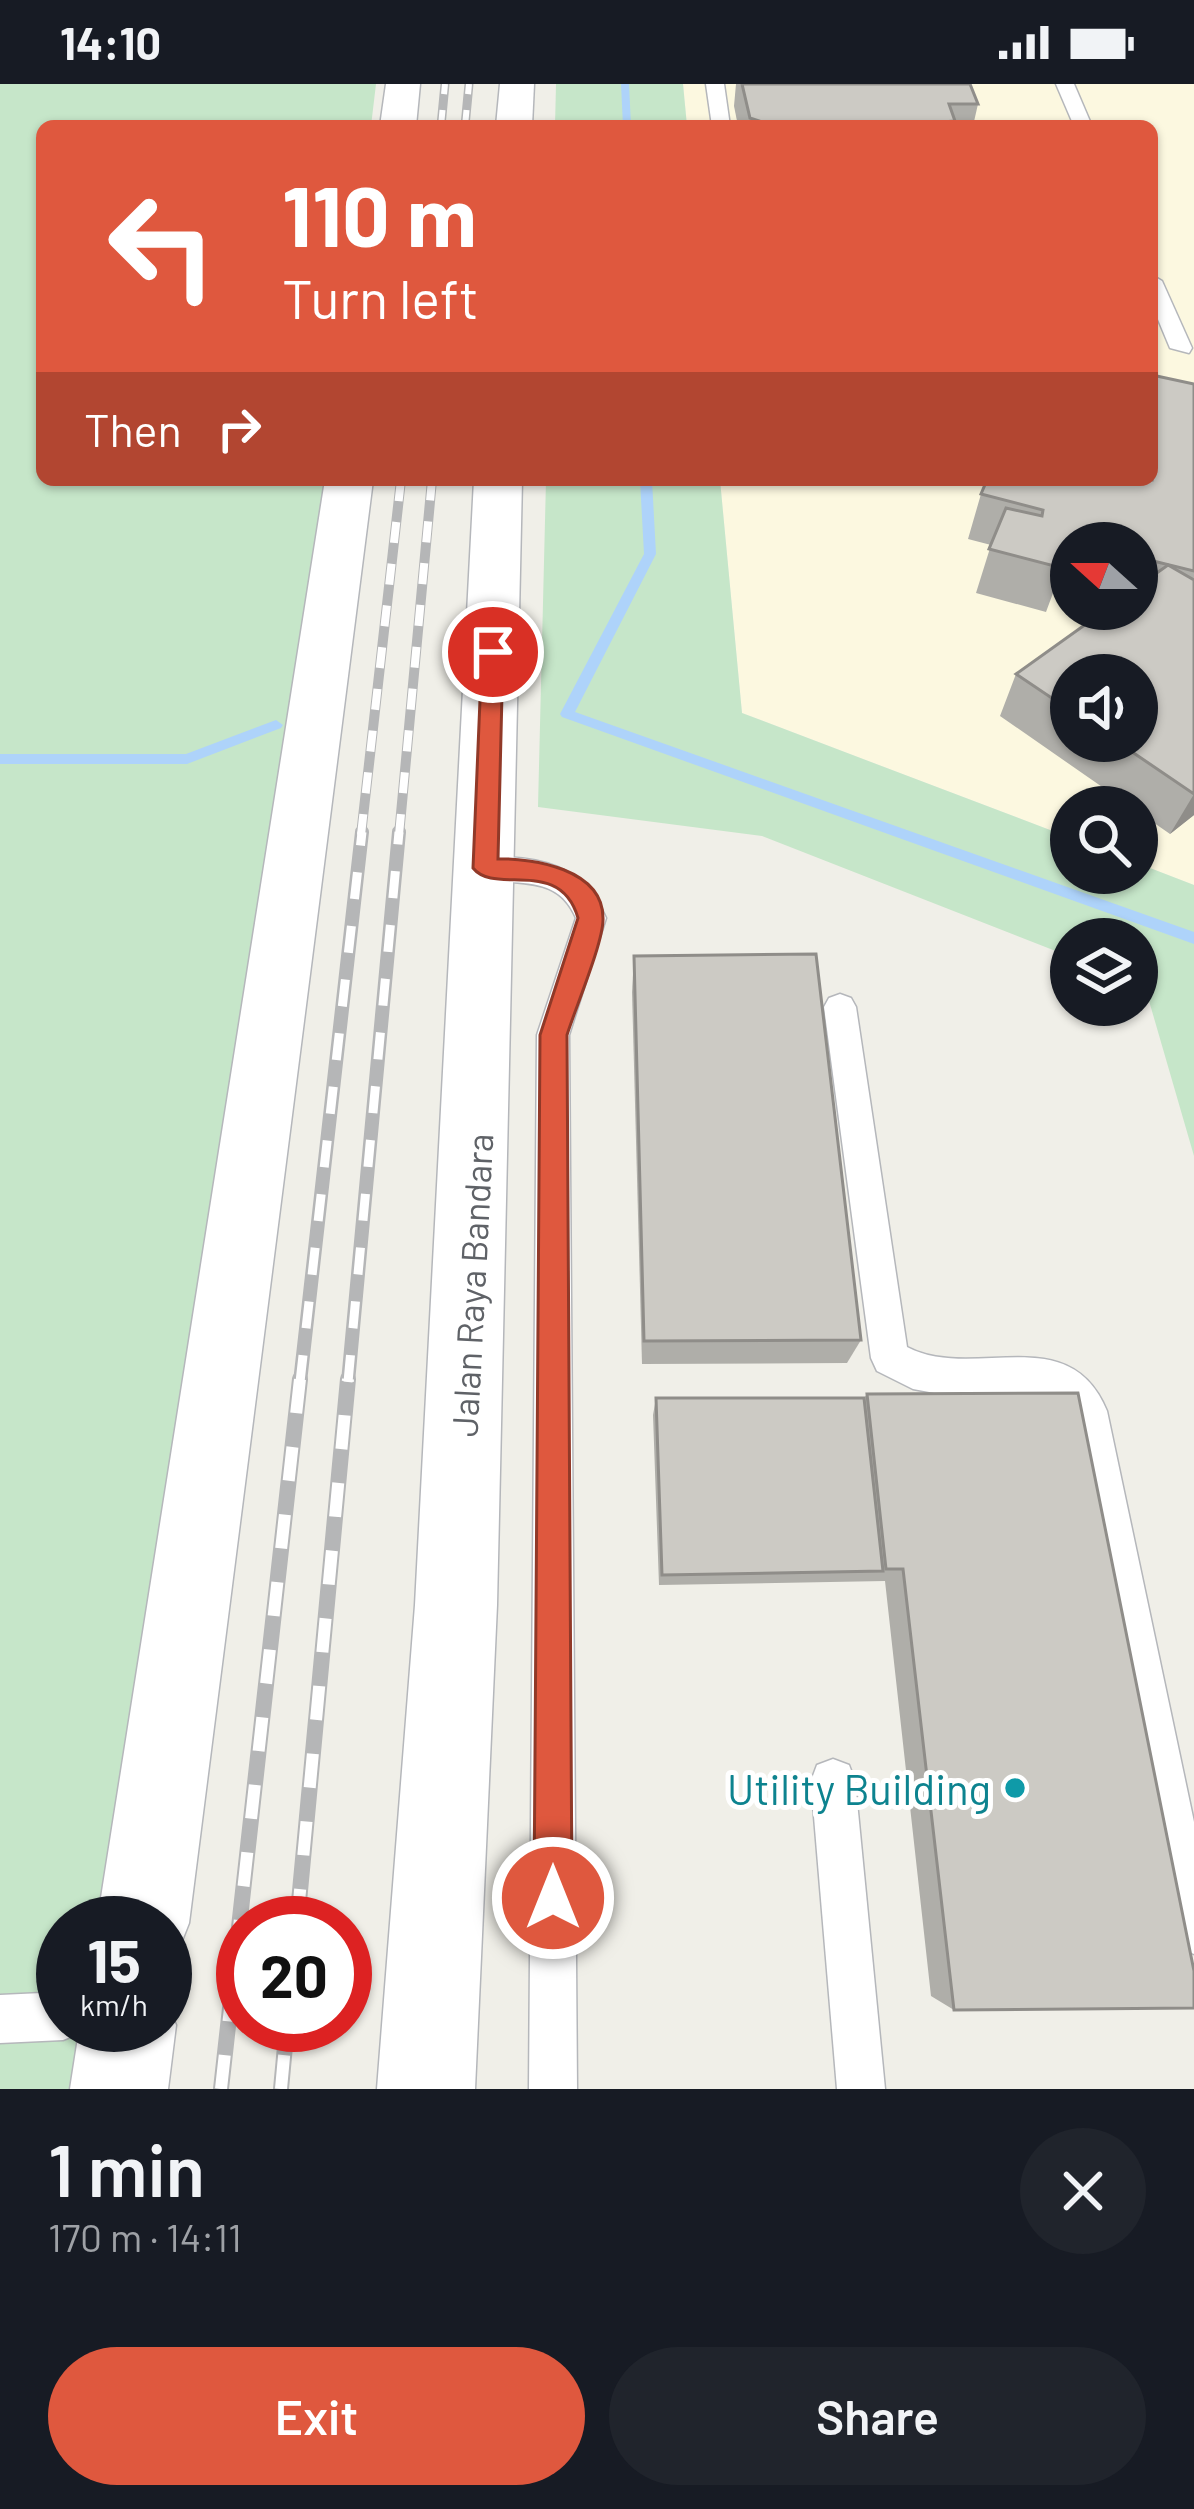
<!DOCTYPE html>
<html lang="en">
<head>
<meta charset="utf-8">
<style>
	:root { --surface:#171b24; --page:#20242c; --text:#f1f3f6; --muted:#9ea1a6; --accent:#df583e }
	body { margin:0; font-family:Barlow,sans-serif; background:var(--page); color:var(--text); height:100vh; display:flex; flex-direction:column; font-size:45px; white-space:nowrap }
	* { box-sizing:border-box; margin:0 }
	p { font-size:39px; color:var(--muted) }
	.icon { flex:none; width:66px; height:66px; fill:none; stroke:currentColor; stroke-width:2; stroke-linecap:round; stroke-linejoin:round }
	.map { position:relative; height:2005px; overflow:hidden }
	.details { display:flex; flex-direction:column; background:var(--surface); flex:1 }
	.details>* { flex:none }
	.guide { position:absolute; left:36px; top:36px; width:1122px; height:366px; border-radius:18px; box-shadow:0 3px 9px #0004; background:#df583e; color:#fff; overflow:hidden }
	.needle { width:78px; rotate:291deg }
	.tools { position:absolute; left:1050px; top:438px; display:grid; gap:24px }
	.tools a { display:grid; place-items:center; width:108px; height:108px; border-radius:50%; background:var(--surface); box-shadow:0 3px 9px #0004; font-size:60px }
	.speed { position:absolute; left:36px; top:1812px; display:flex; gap:24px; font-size:60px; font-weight:700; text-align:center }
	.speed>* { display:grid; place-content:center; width:156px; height:156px; border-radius:50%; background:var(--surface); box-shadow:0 3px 9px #0004; line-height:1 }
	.speed small { font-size:30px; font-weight:400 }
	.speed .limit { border:18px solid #d22; background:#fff; color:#111 }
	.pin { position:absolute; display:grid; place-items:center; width:102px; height:102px; color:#fff; margin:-51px; border:6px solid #fff; border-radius:50%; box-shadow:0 3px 12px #0007 }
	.me { position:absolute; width:132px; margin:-66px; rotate:0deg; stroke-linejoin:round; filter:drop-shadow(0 0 9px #0008) }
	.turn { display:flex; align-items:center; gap:42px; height:252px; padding:0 48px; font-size:54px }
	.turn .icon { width:156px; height:156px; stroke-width:2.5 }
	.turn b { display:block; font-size:84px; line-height:102px }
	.then { display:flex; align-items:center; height:114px; padding:0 48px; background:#0003; gap:24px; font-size:45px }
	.round { display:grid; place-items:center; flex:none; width:126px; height:126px; border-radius:63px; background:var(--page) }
	.summary { display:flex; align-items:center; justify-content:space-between; height:204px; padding:0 48px }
	h1 { font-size:72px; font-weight:600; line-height:90px }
	.button { display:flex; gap:24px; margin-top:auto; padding:24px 48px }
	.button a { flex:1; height:138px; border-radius:72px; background:var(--accent); color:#fff; font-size:48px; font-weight:600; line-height:138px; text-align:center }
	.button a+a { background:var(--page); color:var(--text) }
	.status { display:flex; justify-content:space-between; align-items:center; height:84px; padding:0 60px; background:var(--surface); direction:ltr }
	.status svg { height:33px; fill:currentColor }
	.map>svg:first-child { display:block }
</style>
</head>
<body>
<div class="status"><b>14:10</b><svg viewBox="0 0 49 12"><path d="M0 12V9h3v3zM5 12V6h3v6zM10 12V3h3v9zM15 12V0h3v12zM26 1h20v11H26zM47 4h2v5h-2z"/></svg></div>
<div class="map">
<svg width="1194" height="2005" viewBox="0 0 1194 2005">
	<rect width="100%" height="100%" fill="#f0efe8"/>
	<!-- commercial -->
	<path fill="#fcf8e0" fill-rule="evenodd" d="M683,0H1194V801L1137,779V723H1071V754L742,629L720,396H1152V42H687ZM1071,459H1137V525H1071ZM1071,591H1137V657H1071Z"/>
	<!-- green -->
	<g fill="#c6e6c9">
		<path d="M0,0H376L371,42H42V396H324L134,1839H63V1941H121L112,2005H0Z"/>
		<path d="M556,0H683L687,42H555Z"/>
		<path d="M546,396H720L742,629L1071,754V789H1137V779L1194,801V1072L1145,903L1137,899V855H1071V873L762,752L538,723Z"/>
	</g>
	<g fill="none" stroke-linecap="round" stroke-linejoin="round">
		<!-- stream -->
		<g fill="#aed3fa" fill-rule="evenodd">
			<path d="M621,0H629L631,42H623Z"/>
			<path d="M640,396H652L656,470L575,628L1194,848V860L562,633L560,630L644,470Z"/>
			<path d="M276,636L283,641L281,644L187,680H0V670H186Z"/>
		</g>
		<!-- service casing -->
		<g stroke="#b5b7bb" stroke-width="3">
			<g id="service">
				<path d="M706,0H724L730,42H712Z"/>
				<path d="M1056,0H1074L1092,42H1074Z"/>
				<path d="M1152,191L1162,197L1192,264L1189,269L1170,264L1152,221Z"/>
				<path d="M486,773C541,772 583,781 606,834L569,951L577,2005H529L537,951L576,834C556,787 514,805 476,792L471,784Z"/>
				<path d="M840,910L851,914L856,923L907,1263C973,1298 1069,1234 1107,1327L1194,1738V1870L1178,1863L1171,1847L1070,1334L1048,1313L940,1310L913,1305L877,1287L871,1274L824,923L829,914Z"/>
				<path d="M833,1675L849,1681L855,1697L885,2005H837L811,1697L817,1681Z"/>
				<path d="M63,1908V1941H83L80,1949L63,1956L0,1959V1911Z"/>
			</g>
		</g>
		<!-- tertiary casing -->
		<g stroke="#b5b7bb" stroke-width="3">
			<g id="tertiary">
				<path d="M386,0H420L416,42H380Z"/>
				<path d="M500,0H534L532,42H496Z"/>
				<path d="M325,396H373L189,1839L176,1872L165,1876V1839H97Z"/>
				<path d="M474,396H522L497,1521L475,2005H377L415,1521Z"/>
				<path d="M165,1915L176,1941L168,2005H70L80,1941H165Z"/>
			</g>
		</g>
		<!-- service -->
		<use href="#service" fill="#fff" fill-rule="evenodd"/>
		<!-- tertiary -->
		<use href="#tertiary" fill="#fff" fill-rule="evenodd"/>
		<!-- rail-far3 casing -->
		<g stroke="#b5b6b7" stroke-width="9">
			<g id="rail-far3">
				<path d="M441,42L445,0"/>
				<path d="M465,42L469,0"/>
			</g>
		</g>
		<!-- rail-far2 casing -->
		<g stroke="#b5b6b7" stroke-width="10">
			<g id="rail-far2">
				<path d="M361,751L401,396"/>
				<path d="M399,751L432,396"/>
			</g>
		</g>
		<!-- rail-far1 casing -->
		<g stroke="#b5b6b7" stroke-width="14">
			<g id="rail-far1">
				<path d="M300,1298L362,748"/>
				<path d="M348,1298L399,748"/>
			</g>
		</g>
		<!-- rail casing -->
		<g stroke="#b5b6b7" stroke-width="16">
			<g id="rail">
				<path d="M297,1839L348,1295"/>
				<path d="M221,2005L300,1295"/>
				<path d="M281,2005L287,1941"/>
			</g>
		</g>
		<!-- rail-far3 -->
		<use href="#rail-far3" stroke="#fff" stroke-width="6" stroke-dasharray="16" stroke-linecap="butt"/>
		<!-- rail-far2 -->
		<use href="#rail-far2" stroke="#fff" stroke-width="8" stroke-dasharray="21" stroke-linecap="butt"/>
		<!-- rail-far1 -->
		<use href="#rail-far1" stroke="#fff" stroke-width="9" stroke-dasharray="27" stroke-linecap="butt"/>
		<!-- rail -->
		<use href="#rail" stroke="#fff" stroke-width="12" stroke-dasharray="34" stroke-linecap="butt"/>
	</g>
	<!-- wall -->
	<g fill="#afaea9" fill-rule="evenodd">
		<path d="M736,0H970L978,20L973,42H738L734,22Z"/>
		<path d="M1194,300V731L1170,750L1137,727V723H1131L1000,632L1016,590L1137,525V459H1071V505L1056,501L1046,528L976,509L991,461L968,455L981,410ZM1071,591L1137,657H1071Z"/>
		<path d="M634,872L861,1256L847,1279L642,1280L632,908Z"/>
		<path d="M1078,1309L954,1926L931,1912L885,1497L659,1501L653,1331L656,1314H864L867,1310Z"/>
	</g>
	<!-- shaded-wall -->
	<path fill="#8f8d89" d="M1194,710V731L1170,750Z"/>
	<!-- building -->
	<g fill="#cccac4" stroke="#8f8d89" stroke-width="3">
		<path d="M742,0H970L978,20H949L955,37L889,42H775L750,34Z"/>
		<path d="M1152,291L1194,300V487L1137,473V459H1081L1072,457L1062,484L989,465L1006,424L1042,432L1043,426L981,410L987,396H1152Z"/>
		<path d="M1168,481L1194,496V710L1116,657H1137V591H1071V627L1016,590L1107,525H1137V503Z"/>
		<path d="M816,870L861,1256L644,1257L634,872Z"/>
		<path d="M1078,1309L1194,1887V1924L954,1926L903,1485H886L867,1310Z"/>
		<path d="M656,1314H864L883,1487L662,1491Z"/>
	</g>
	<!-- route -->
	<path fill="#df583e" stroke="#913928" stroke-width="3" d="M493,561L503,568L498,775C533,774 603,785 603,834C604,857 575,925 567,951L572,1814L566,1827L553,1832L540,1827L534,1814L540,951L578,834C560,772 495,812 473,784L482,568Z"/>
	<!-- markers -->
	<circle fill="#0f9aa8" stroke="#fff" stroke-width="4.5" cx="1015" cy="1704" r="12"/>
	<g text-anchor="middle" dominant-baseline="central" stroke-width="10" stroke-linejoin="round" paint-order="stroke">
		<!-- street labels -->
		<g font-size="36" fill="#5f6267" stroke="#fff">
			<text transform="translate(471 1201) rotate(-87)">Jalan Raya Bandara</text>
		</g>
		<!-- near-culture labels -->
		<g font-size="42" fill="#0d838f" stroke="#fff" text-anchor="end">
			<text x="991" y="1704">Utility Building</text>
		</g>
	</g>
</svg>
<div class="tools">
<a><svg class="needle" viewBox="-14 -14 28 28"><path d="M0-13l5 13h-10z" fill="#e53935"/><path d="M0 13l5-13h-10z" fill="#9ea1a6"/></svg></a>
<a><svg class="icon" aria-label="sound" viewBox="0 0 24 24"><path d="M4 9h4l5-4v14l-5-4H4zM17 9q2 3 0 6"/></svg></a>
<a><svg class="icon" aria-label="search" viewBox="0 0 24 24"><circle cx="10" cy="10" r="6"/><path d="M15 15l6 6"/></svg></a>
<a><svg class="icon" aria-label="layers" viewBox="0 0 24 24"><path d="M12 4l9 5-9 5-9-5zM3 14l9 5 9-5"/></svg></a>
</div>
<div class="speed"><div>15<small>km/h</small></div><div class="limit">20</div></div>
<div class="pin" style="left:493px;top:568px;background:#d93025"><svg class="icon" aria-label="arrive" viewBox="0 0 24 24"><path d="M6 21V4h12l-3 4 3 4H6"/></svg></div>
<svg class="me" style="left:553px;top:1814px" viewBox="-20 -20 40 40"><circle r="17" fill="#df583e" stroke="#fff" stroke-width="3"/><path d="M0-11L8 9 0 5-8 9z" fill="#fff"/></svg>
<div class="guide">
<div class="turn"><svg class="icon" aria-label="left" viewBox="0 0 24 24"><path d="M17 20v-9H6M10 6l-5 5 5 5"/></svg><div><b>110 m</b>Turn left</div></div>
<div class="then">Then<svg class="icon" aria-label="right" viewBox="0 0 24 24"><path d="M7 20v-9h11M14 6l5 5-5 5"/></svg></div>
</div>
</div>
<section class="details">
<div class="summary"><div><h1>1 min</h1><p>170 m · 14:11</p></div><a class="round"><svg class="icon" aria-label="close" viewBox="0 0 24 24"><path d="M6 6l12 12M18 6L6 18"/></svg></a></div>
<div class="button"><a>Exit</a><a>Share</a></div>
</section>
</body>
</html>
